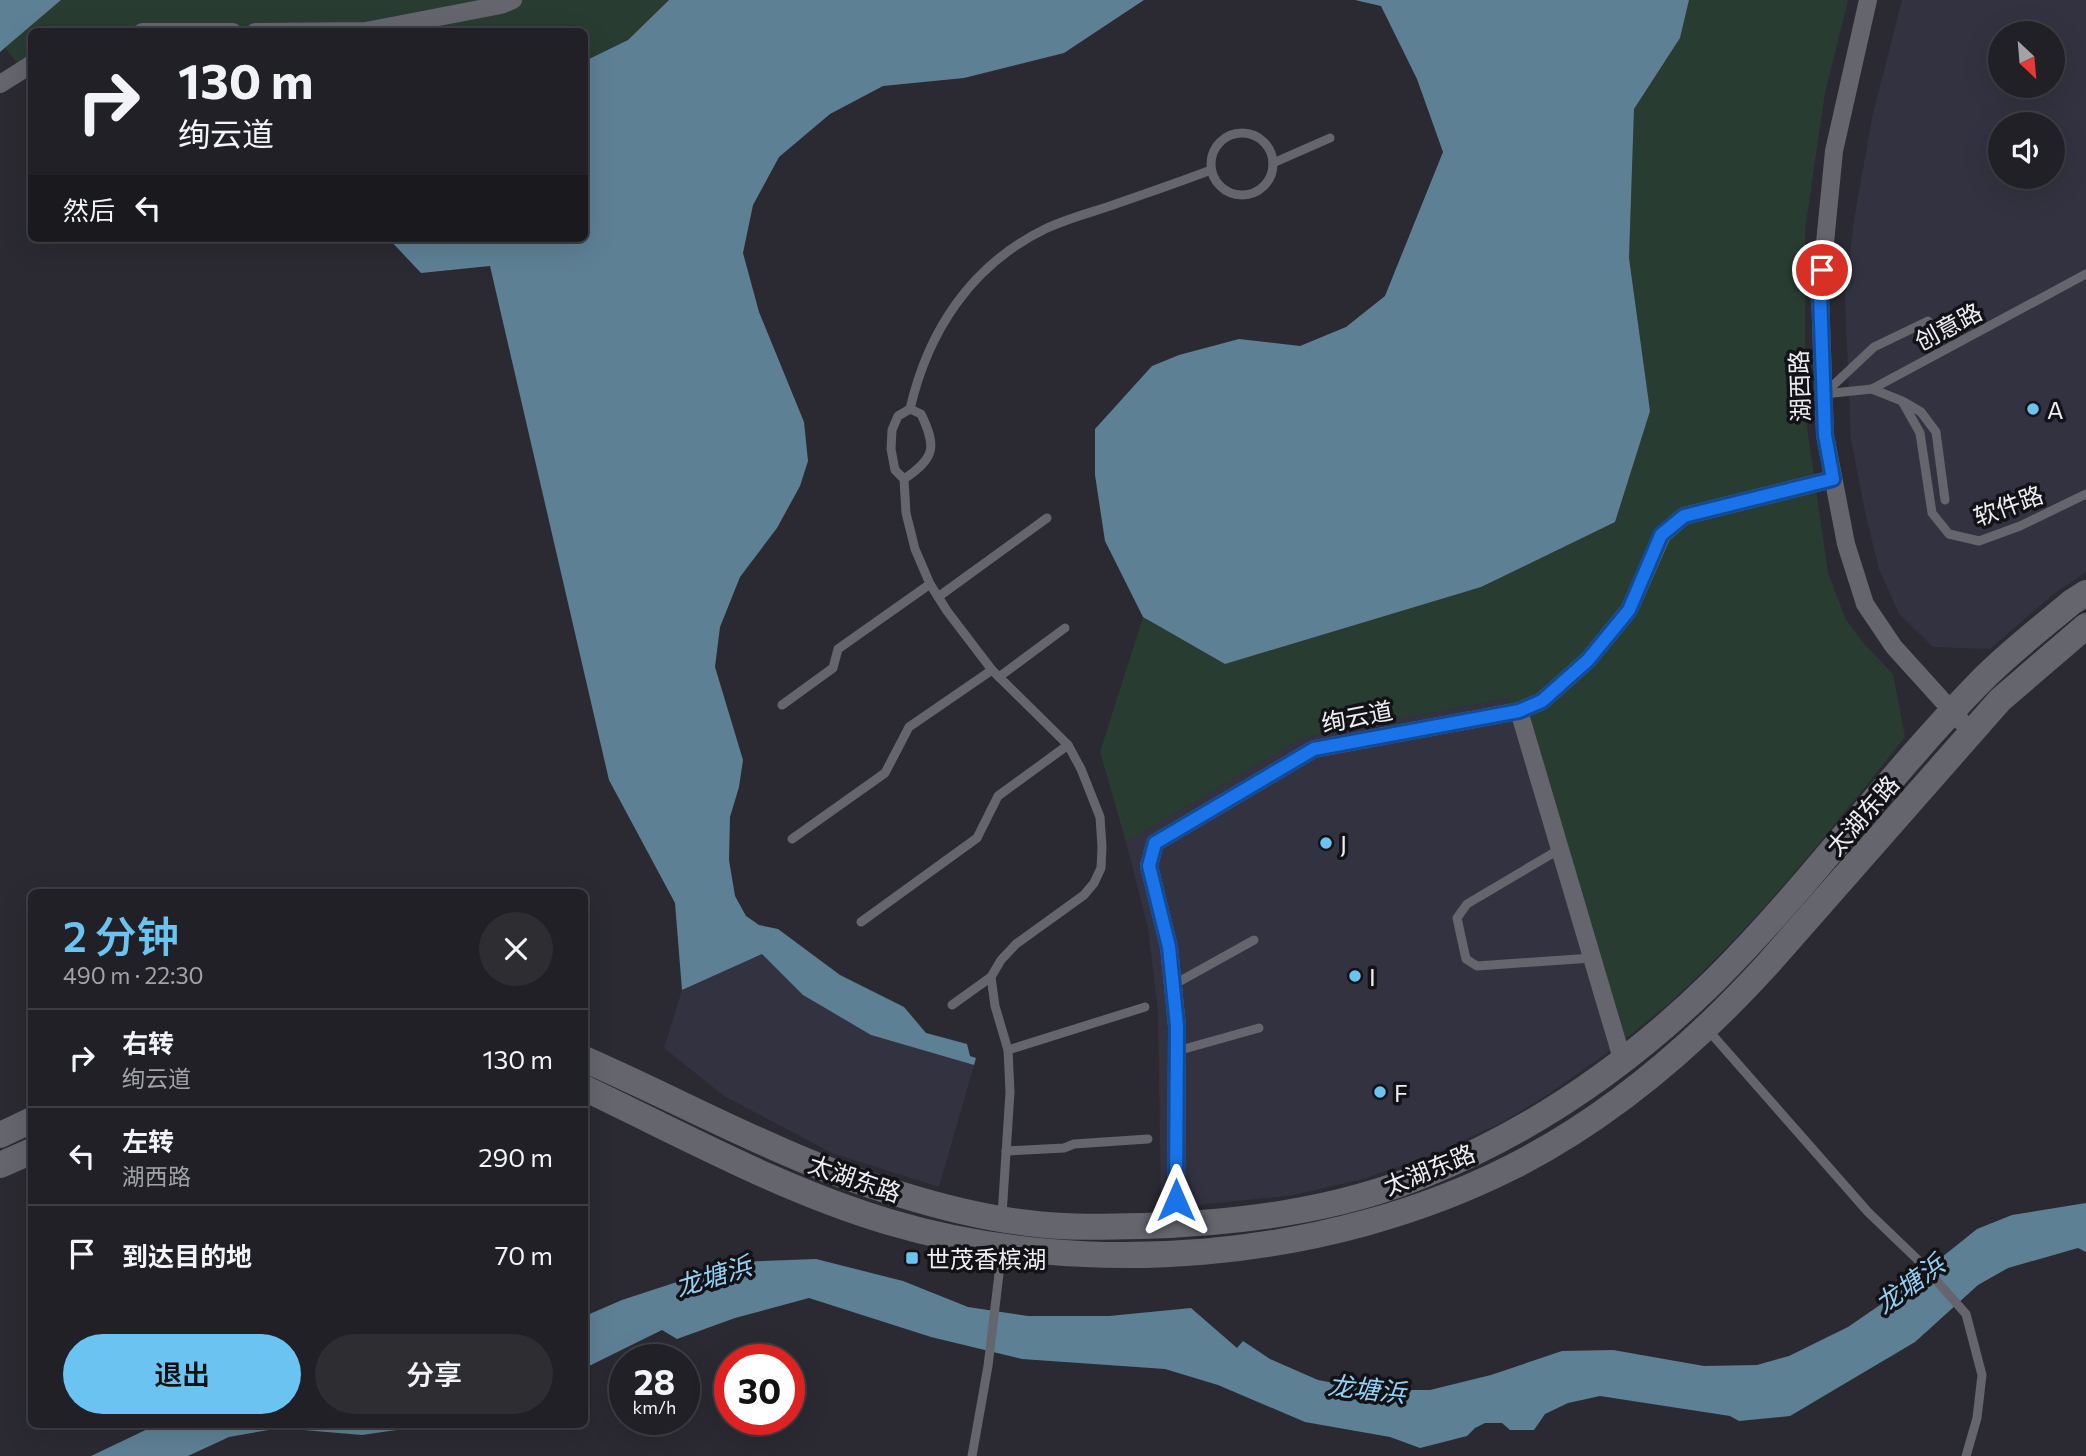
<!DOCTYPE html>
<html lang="zh">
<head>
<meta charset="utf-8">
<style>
	:root { --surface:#202026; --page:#2d2d32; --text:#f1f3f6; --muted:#a2a3a7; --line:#3d3e43; --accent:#6ac3f1 }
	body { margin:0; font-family:Commissioner,"Noto Sans SC",sans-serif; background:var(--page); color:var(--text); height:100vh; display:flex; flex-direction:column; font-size:26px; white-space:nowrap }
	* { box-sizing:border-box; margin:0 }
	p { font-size:23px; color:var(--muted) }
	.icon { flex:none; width:38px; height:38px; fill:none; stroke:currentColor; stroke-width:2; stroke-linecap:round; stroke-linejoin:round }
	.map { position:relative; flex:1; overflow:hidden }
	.panel { position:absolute; left:28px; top:889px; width:560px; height:539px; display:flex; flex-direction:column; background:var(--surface); border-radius:10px; box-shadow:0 7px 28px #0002,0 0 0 2px var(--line) }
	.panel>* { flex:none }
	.hud { position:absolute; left:28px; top:28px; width:560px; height:214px; border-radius:10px; box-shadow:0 7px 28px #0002,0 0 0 2px var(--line); background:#202026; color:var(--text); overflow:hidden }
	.needle { width:46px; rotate:154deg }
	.fabs { position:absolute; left:1988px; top:21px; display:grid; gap:14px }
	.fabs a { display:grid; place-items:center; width:77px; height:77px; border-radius:50%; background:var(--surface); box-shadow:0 7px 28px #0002,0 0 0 2px var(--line); font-size:35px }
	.speed { position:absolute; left:609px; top:1344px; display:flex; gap:14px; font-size:35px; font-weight:700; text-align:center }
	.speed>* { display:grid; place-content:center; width:91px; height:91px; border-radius:50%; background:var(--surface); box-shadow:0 7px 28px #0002,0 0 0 2px var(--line); line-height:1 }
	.speed small { font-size:18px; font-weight:400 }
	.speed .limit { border:10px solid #d22; background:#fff; color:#111 }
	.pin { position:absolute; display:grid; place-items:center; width:60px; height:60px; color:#fff; margin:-30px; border:4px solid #fff; border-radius:50%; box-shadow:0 2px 7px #0007 }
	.me { position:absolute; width:77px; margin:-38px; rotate:0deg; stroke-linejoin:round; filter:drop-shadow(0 0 5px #0008) }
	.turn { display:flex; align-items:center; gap:24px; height:147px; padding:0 35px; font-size:32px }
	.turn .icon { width:91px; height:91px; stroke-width:2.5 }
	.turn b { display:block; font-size:49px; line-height:60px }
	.then { display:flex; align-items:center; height:66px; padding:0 35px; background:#0003; gap:14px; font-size:26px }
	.round { display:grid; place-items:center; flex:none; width:74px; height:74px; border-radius:37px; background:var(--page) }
	.overview { display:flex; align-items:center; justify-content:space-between; height:119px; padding:0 35px }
	h1 { font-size:42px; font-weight:600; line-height:52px; color:var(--accent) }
	.action { display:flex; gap:14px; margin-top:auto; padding:14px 35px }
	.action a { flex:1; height:80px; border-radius:42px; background:var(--accent); color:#111; font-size:28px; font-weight:600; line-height:80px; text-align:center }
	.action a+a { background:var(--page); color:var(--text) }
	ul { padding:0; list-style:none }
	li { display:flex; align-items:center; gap:21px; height:98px; padding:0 35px; border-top:2px solid var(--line) }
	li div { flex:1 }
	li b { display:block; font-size:26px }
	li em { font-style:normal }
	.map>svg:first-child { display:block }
</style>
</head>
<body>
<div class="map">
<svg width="2086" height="1456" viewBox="0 0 2086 1456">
	<rect width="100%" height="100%" fill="#2b2a32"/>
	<!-- built -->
	<g fill="#333240" fill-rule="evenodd">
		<path d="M1902,0H2086V572L2055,593L1990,649L1933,647L1899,614L1879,569L1866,516L1851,440L1845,299L1854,220L1872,118ZM2000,33H2053V86H2000ZM2000,124H2053V177H2000Z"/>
		<path d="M1509,698L1614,1048L1550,1093L1501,1123L1429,1156L1363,1179L1294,1195L1161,1209L1158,1010L1148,928L1126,842L1304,737Z"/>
		<path d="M762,954L803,995L871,1035L974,1065L939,1187L832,1153L724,1096L664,1048L682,990Z"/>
	</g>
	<!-- green -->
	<g fill="#293c32">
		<path d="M61,0H669L628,40L585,61L584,32H32L31,79L5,48Z"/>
		<path d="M1689,0H1848L1825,93L1805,229V414L1828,573L1846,620L1865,645L1893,674L1905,737C1833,827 1761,919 1676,997C1656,1015 1635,1031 1614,1048L1509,698L1304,737L1126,842L1100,752L1143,617L1225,664L1650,411L1629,258L1634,109L1680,38Z"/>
	</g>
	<!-- water -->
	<g fill="#5e8095">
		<path d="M0,0H61L0,52Z"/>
		<path d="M669,0H1144L1064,53L964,78L883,86L830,114L779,157L753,205L743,253L759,312L804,422L808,461L800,486L777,528L740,577L720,627L715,667L743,760L739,787L730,817L729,860L735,896L746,916L759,925L778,929L840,975L904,1007L926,1033L967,1044L970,1056L976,1058L974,1065L871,1035L803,995L762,954L682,990L675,903L609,780L490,266L421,273L388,238H584L585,61L628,40Z"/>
		<path d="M1355,0H1689L1680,38L1634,109L1629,258L1650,411L1615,522L1481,587L1225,664L1143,617L1105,541L1095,475V429L1152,366L1179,355L1239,339L1300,346L1346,327L1385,296L1443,152L1417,79L1381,6Z"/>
		<path d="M2086,1203V1252L2078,1248L2008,1268L1978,1285L1915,1342L1790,1416L1739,1421L1730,1416L1600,1396L1568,1403L1545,1414L1534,1430H1510L1502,1423H1485L1475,1428L1467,1436L1420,1448L1390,1437L1305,1422L1218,1385L1165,1369L1022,1359L931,1337L809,1298L735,1318L677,1339L662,1330L585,1368V1316L622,1300L738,1262L816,1259L903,1281L968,1307L1028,1316H1109L1191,1308L1237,1348L1243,1341L1270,1359L1318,1380L1371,1390H1430L1491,1375L1562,1351L1613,1350L1704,1366L1757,1365L1789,1356L1848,1327L1896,1294L1977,1229L2012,1215Z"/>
		<path d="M156,1425V1424L431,1425L362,1435L280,1428L229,1437L188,1456H91Z"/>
	</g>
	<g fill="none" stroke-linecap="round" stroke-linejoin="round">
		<!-- service -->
		<g stroke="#65656e" stroke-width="9">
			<circle cx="1242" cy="164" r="31"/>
			<path d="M1273,163L1330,138"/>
			<path d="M1872,389L1902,401L1920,433L1932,513L1949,534L1979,541L2020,526L2086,494"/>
			<path d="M1825,393L1874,347L1928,321"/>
			<path d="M1824,394L1872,389L2086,274"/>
			<path d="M1904,402L1921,412L1936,432L1945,500"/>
			<path d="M910,409C928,331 971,265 1045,229C1066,219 1089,213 1110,206C1144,194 1177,183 1211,170"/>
			<path d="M904,479C935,458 937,447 921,414L910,409L898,416L892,430L891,449L895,470L904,479L906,513L915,549L930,584L947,611L992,670L1068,745L1081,769L1100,817L1102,847L1101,868L1094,883L1084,895L1016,944L1001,960L991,977L995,1006L1008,1050L1010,1092L1002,1215"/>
			<path d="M938,597L1047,518"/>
			<path d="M999,677L1065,628"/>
			<path d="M782,705L833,668L838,649L930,584"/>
			<path d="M792,839L885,773L909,727L992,670"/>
			<path d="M1560,849L1467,904L1457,918L1466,959L1477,966L1592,958"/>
			<path d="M861,922L977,838L998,796L1068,745"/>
			<path d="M1173,985L1254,940"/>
			<path d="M952,1005L991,977"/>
			<path d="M1708,1030L1868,1212L1919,1261L1966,1314L1982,1375L1977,1418L1966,1456"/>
			<path d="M1008,1050L1145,1007"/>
			<path d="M1177,1051L1259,1028"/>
			<path d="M1006,1151L1064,1148L1074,1144L1148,1139"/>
			<path d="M972,1456L988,1366L1002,1249"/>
		</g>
		<!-- minor -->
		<g stroke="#65656e" stroke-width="18">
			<path d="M1868,0L1834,151L1820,294L1825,435L1846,544L1865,604L1894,647L1971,732"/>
			<path d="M142,32H233"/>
			<path d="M255,32L366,31L501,5L513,0"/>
			<path d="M0,84L32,64"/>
			<path d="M1519,711L1623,1062"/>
			<path d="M1176,1225L1177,1026L1169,947L1149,866L1155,843L1314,749L1519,711L1542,701L1588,660L1629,610L1662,535L1684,516L1833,479"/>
		</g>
		<!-- secondary -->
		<g stroke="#65656e" stroke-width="26">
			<path d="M584,1059C689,1105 789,1162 899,1194C941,1207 984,1218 1028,1223C1065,1228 1104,1227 1142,1226C1238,1223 1337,1211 1426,1174C1535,1130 1633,1061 1716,979C1809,886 1887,777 1979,683C2007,654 2041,628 2072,602L2086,593"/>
			<path d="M584,1088C685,1136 782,1190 889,1222C1087,1281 1328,1260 1512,1167C1609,1118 1695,1044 1767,965L2000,700L2086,626"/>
			<path d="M0,1135L32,1120"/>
			<path d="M0,1165L32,1151"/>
		</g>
	</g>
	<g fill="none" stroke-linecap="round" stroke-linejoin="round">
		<!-- route casing -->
		<g stroke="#114b97" stroke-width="18">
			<path id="route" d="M1176,1200L1177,1026L1169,947L1149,866L1155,843L1314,749L1519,711L1542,701L1588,660L1629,610L1661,535L1684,516L1833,479L1825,435L1820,294L1822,270"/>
		</g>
		<!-- route -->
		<use href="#route" stroke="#1a73e8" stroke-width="12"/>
	</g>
	<!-- markers -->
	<g fill="#6ac3f1" stroke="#131317" stroke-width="2.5">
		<circle cx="2033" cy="409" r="7"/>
		<circle cx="1326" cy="843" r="7"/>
		<circle cx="1355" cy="976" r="7"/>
		<circle cx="1380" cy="1092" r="7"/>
		<rect x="905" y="1251" width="14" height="14" rx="3.5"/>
	</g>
	<g text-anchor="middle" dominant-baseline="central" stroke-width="7" stroke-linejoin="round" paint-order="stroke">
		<!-- street labels -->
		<g font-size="24" fill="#ededf2" stroke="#131317">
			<text transform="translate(1948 326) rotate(-28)">创意路</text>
			<text transform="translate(1799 386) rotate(-92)">湖西路</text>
			<text transform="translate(2008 505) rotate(-20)">软件路</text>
			<text transform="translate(1357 716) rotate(-11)">绚云道</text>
			<text transform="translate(1862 815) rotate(-49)">太湖东路</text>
			<text transform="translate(1429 1169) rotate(-22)">太湖东路</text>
			<text transform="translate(855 1178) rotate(19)">太湖东路</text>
		</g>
		<!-- poi labels -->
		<g font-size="24" fill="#ededf2" stroke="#131317" text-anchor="start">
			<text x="2047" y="409">A</text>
			<text x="1340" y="843">J</text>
			<text x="1369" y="976">I</text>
			<text x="1394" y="1092">F</text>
			<text x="926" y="1258">世茂香槟湖</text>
		</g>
		<!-- water labels -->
		<g font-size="26" font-style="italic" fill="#94d0f4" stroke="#131317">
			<text transform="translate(713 1275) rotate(-17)">龙塘浜</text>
			<text transform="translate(1909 1283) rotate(-36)">龙塘浜</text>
			<text transform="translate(1367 1388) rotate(6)">龙塘浜</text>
		</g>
	</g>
</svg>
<div class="fabs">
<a><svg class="needle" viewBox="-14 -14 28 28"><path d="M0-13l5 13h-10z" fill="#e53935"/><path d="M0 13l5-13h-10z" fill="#a2a3a7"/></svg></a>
<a><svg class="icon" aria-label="sound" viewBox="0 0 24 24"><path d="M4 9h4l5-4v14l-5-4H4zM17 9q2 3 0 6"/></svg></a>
</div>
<div class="speed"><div>28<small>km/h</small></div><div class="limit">30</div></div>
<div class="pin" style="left:1822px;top:270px;background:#d93025"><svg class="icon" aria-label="arrive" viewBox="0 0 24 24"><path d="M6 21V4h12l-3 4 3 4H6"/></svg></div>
<svg class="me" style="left:1176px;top:1200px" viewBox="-20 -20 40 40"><path d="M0-17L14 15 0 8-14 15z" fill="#1a73e8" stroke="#fff" stroke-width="4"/></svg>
<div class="hud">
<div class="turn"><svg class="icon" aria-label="right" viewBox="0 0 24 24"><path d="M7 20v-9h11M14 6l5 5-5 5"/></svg><div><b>130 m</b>绚云道</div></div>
<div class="then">然后<svg class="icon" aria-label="left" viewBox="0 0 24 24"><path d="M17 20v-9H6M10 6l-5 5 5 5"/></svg></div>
</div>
<section class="panel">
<div class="overview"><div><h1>2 分钟</h1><p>490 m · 22:30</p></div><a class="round"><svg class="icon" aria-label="close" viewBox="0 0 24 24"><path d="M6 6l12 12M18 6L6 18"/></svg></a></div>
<ul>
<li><svg class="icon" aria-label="right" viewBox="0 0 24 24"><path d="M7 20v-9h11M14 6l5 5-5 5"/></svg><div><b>右转</b><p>绚云道</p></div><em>130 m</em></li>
<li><svg class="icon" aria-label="left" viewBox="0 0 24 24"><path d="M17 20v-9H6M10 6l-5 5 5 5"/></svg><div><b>左转</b><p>湖西路</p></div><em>290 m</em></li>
<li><svg class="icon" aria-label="arrive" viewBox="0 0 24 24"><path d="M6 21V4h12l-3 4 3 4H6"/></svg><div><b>到达目的地</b></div><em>70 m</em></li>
</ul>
<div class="action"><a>退出</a><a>分享</a></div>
</section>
</div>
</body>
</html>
